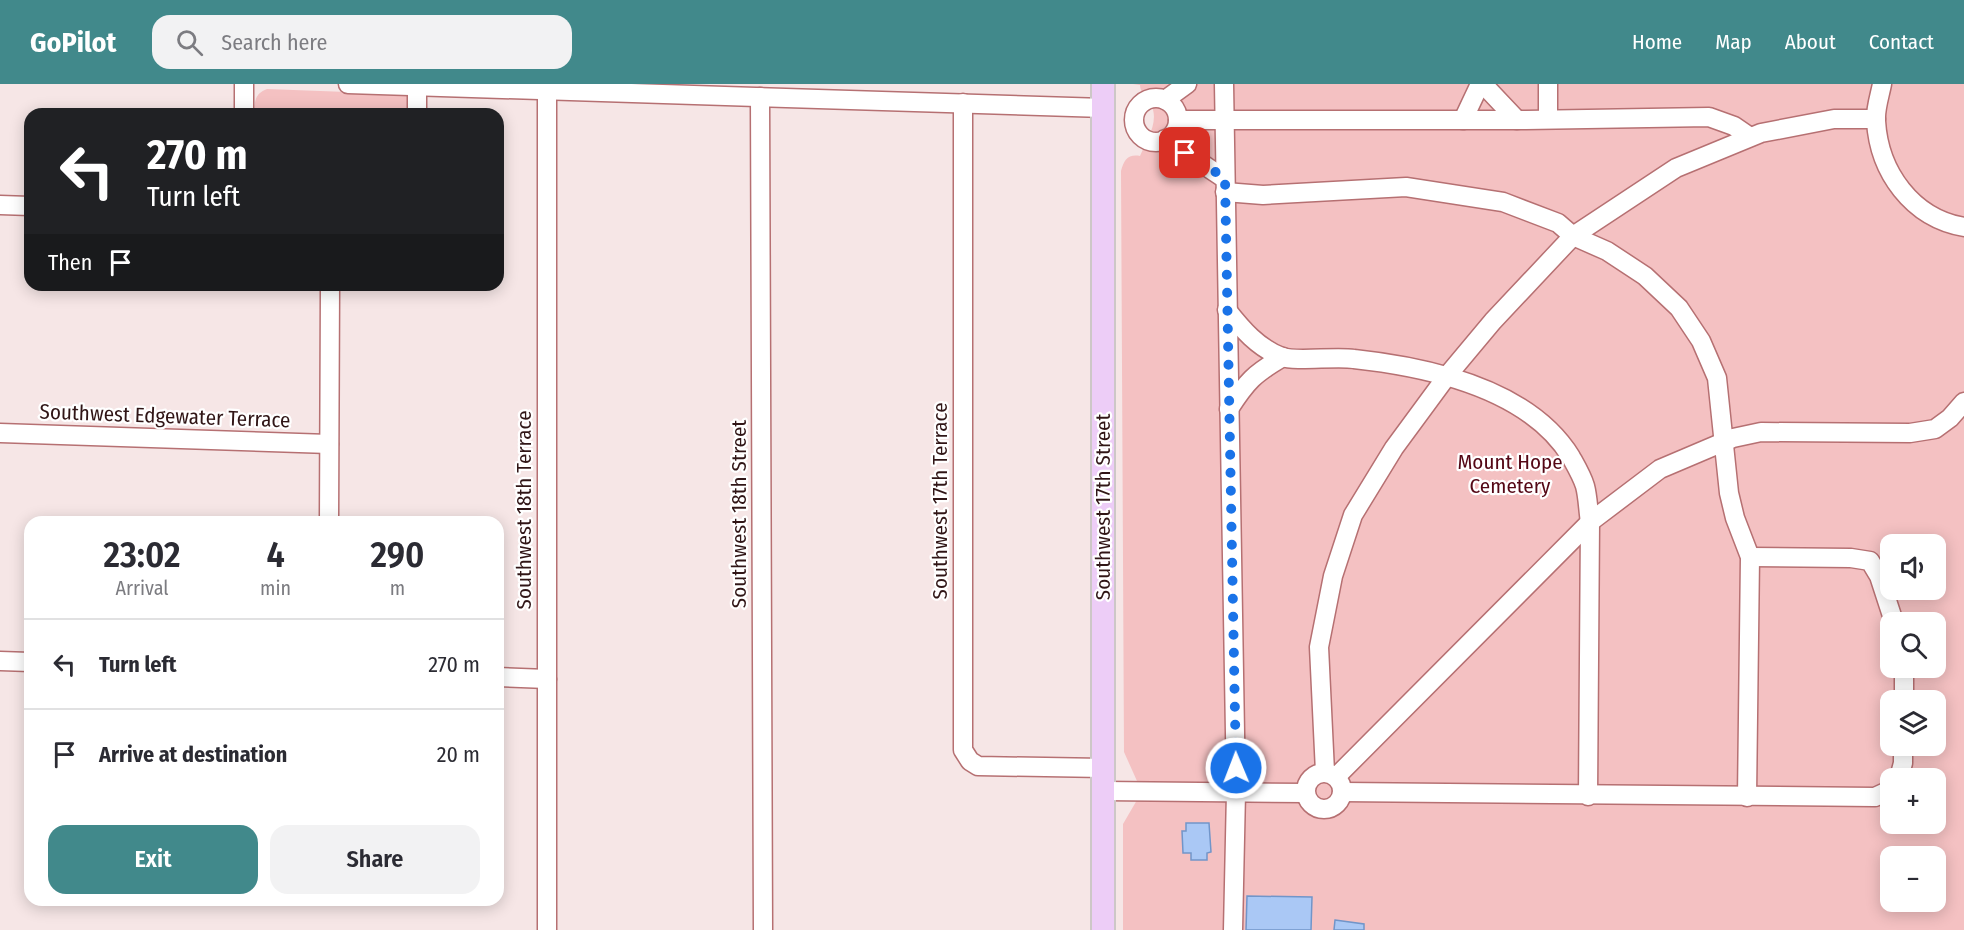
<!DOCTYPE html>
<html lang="en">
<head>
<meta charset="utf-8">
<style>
	:root { --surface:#fff; --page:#f2f2f3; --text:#2b2b33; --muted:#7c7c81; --line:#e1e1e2; --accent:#41898b }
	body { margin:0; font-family:"Fira Sans Condensed",sans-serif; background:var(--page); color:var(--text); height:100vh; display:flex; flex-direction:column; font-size:22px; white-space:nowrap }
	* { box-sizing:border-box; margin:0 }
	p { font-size:20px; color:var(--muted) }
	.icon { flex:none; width:33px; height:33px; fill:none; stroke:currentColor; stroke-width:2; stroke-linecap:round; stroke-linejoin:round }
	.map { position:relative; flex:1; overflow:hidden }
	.panel { position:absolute; left:24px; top:432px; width:480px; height:390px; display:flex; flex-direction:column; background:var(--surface); border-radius:18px; box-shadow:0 3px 15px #0003 }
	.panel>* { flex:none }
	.top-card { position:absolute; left:24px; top:24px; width:480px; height:183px; border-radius:18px; box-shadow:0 3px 15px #0003; background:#202124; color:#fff; overflow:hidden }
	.buttons { position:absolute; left:1880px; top:450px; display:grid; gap:12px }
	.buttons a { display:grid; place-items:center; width:66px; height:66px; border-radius:12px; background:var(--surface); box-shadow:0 3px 15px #0003; font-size:30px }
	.pin { position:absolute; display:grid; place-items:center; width:51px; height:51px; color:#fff; margin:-26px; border-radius:12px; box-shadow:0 3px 9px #0006 }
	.me { position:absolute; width:66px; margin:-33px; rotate:359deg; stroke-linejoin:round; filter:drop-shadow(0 0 4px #0008) }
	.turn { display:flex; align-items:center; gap:21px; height:126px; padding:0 24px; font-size:27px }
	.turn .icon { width:78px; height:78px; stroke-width:2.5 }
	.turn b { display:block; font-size:42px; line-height:51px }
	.then { display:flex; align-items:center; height:57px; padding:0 24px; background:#0003; gap:12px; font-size:22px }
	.eta { display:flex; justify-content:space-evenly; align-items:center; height:102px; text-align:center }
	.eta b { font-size:36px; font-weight:600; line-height:42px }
	.action { display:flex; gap:12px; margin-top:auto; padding:12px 24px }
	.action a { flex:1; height:69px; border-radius:18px; background:var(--accent); color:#fff; font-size:24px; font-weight:600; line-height:69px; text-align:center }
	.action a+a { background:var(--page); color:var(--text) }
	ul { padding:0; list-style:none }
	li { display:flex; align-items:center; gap:18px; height:90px; padding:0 24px; border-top:2px solid var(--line) }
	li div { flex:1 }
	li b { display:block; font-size:22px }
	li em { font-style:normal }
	header { display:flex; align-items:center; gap:36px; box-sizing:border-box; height:84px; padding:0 30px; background:var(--accent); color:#fff }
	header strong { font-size:28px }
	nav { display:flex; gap:33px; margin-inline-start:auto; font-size:21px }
	.search { width:420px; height:54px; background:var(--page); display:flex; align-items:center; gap:15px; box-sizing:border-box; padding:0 21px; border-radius:18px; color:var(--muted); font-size:22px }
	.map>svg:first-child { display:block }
</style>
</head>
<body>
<header>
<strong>GoPilot</strong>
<div class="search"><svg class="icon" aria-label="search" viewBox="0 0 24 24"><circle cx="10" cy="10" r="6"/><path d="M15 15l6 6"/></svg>Search here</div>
<nav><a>Home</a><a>Map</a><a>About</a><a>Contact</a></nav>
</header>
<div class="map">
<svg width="1964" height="846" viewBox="0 0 1964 846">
	<rect width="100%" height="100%" fill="#f6e6e6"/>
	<!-- green -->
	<g fill="#f4c1c2" fill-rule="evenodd">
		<path d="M1133,0H1964V846H1123V740L1137,716V697L1124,668L1121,87C1124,76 1128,70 1140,72C1146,58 1160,37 1151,21C1147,14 1140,9 1140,1ZM1890,460H1935V506H1890ZM1890,538H1935V584H1890ZM1890,616H1935V662H1890ZM1890,694H1935V740H1890ZM1890,772H1935V818H1890Z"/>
		<path d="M267,5L400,10L407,11L409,30H254C255,18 254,10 267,5Z"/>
	</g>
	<!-- building -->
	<g fill="#aac8f5" stroke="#7195c9" stroke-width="1.5">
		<path d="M1186,739H1209L1211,768L1207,769V776H1191V769H1183L1182,747H1186Z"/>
		<path d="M1247,812L1312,813L1311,846H1246Z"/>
		<path d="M1335,836L1364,840V846H1334Z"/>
	</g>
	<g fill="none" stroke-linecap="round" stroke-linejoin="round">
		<!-- minor casing -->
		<g stroke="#b67072" stroke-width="21">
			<g id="minor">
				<path d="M348,0L1104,24"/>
				<path d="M1224,0L1236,708L1233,846"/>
				<path d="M1483,0L1517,36"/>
				<path d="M1548,0V35"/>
				<path d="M1882,0C1880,11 1875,25 1876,37C1879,88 1912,134 1964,143"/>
				<path d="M417,2V30"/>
				<path d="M547,6V846"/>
				<path d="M760,13L763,846"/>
				<circle cx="1156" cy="36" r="22"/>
				<path d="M1165,16L1187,0"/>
				<path d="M963,19V666L970,677L978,682L1104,684"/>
				<path d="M244,30V0"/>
				<path d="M1178,36H1526L1709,33L1734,42L1750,53"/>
				<path d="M1463,36L1480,0"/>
				<path d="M1165,55L1225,95"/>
				<path d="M1225,108L1263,111L1406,103L1503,118L1558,139L1573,152L1607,167L1645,192L1679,224L1701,257L1717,294L1729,409L1735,434L1750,473L1747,713"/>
				<path d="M0,121L30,122"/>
				<path d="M1227,226C1242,245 1258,264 1282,273C1296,278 1336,272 1354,275C1428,283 1529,305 1571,373C1576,382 1582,392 1585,402C1588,413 1588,426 1590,438L1588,712"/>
				<path d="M1229,325C1247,297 1254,290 1283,273"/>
				<path d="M0,349L329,360"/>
				<path d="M329,438L330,201"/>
				<path d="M1750,473L1851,474L1870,477L1879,492L1894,538"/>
				<path d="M0,577L30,578"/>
				<path d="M498,593L547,595"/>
				<path d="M1904,616V584"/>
				<path d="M1325,688L1319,563L1333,492L1353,431L1394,364L1447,292L1493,237L1573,152L1676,84L1761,49L1834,35H1876"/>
				<circle cx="1324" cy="707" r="18"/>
				<path d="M1336,693L1590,438L1660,385L1733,354L1761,348L1910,349L1935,345L1950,334L1964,318"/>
				<path d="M1899,694L1903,679V662"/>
				<path d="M1104,707L1305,709"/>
				<path d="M1342,708L1875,713L1890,706"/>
			</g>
		</g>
		<!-- major casing -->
		<g stroke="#cdc7c7" stroke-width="26">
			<path id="major" d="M1103,846V0"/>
		</g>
		<!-- minor -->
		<use href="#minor" stroke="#fff" stroke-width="18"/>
		<!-- major -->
		<use href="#major" stroke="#edcdf7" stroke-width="22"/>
	</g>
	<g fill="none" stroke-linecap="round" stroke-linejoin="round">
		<!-- route -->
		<path stroke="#1a73e8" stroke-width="10" stroke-dasharray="0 18" d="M1185,69L1225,94L1236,684"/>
	</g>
	<g text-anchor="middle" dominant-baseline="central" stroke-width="4.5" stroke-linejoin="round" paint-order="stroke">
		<!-- street labels -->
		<g font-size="21" fill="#301516" stroke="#fff">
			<text transform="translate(165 332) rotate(2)">Southwest Edgewater Terrace</text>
			<text transform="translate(940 417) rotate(-90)">Southwest 17th Terrace</text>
			<text transform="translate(1103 423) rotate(-90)">Southwest 17th Street</text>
			<text transform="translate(524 426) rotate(-90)">Southwest 18th Terrace</text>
			<text transform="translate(739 430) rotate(-90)">Southwest 18th Street</text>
		</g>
		<!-- park labels -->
		<g font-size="21" fill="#540715" stroke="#fff">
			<text x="1510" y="378">Mount Hope<tspan x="1510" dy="24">Cemetery</tspan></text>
		</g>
	</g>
</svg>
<div class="buttons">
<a><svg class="icon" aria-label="sound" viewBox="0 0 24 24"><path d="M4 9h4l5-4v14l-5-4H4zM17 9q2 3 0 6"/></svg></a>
<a><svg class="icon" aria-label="search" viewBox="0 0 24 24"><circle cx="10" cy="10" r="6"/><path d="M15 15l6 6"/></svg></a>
<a><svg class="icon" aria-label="layers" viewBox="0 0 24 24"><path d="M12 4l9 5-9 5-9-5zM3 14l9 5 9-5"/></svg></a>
<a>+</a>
<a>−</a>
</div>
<div class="pin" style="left:1185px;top:69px;background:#d93025"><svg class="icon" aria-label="arrive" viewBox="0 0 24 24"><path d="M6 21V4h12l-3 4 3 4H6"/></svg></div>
<svg class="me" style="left:1236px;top:684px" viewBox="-20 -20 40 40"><circle r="17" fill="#1a73e8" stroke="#fff" stroke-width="3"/><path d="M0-11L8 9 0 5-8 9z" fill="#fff"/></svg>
<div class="top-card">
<div class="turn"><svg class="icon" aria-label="left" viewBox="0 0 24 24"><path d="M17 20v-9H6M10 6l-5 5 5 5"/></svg><div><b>270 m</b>Turn left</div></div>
<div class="then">Then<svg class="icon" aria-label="arrive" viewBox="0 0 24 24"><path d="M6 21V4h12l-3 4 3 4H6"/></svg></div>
</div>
<section class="panel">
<div class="eta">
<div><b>23:02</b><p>Arrival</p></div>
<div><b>4</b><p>min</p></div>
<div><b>290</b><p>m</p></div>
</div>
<ul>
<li><svg class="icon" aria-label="left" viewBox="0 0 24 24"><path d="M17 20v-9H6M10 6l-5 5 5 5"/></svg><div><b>Turn left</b></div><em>270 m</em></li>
<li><svg class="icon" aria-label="arrive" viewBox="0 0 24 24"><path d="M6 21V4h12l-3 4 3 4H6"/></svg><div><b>Arrive at destination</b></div><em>20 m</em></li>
</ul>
<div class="action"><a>Exit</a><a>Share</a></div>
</section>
</div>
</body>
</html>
